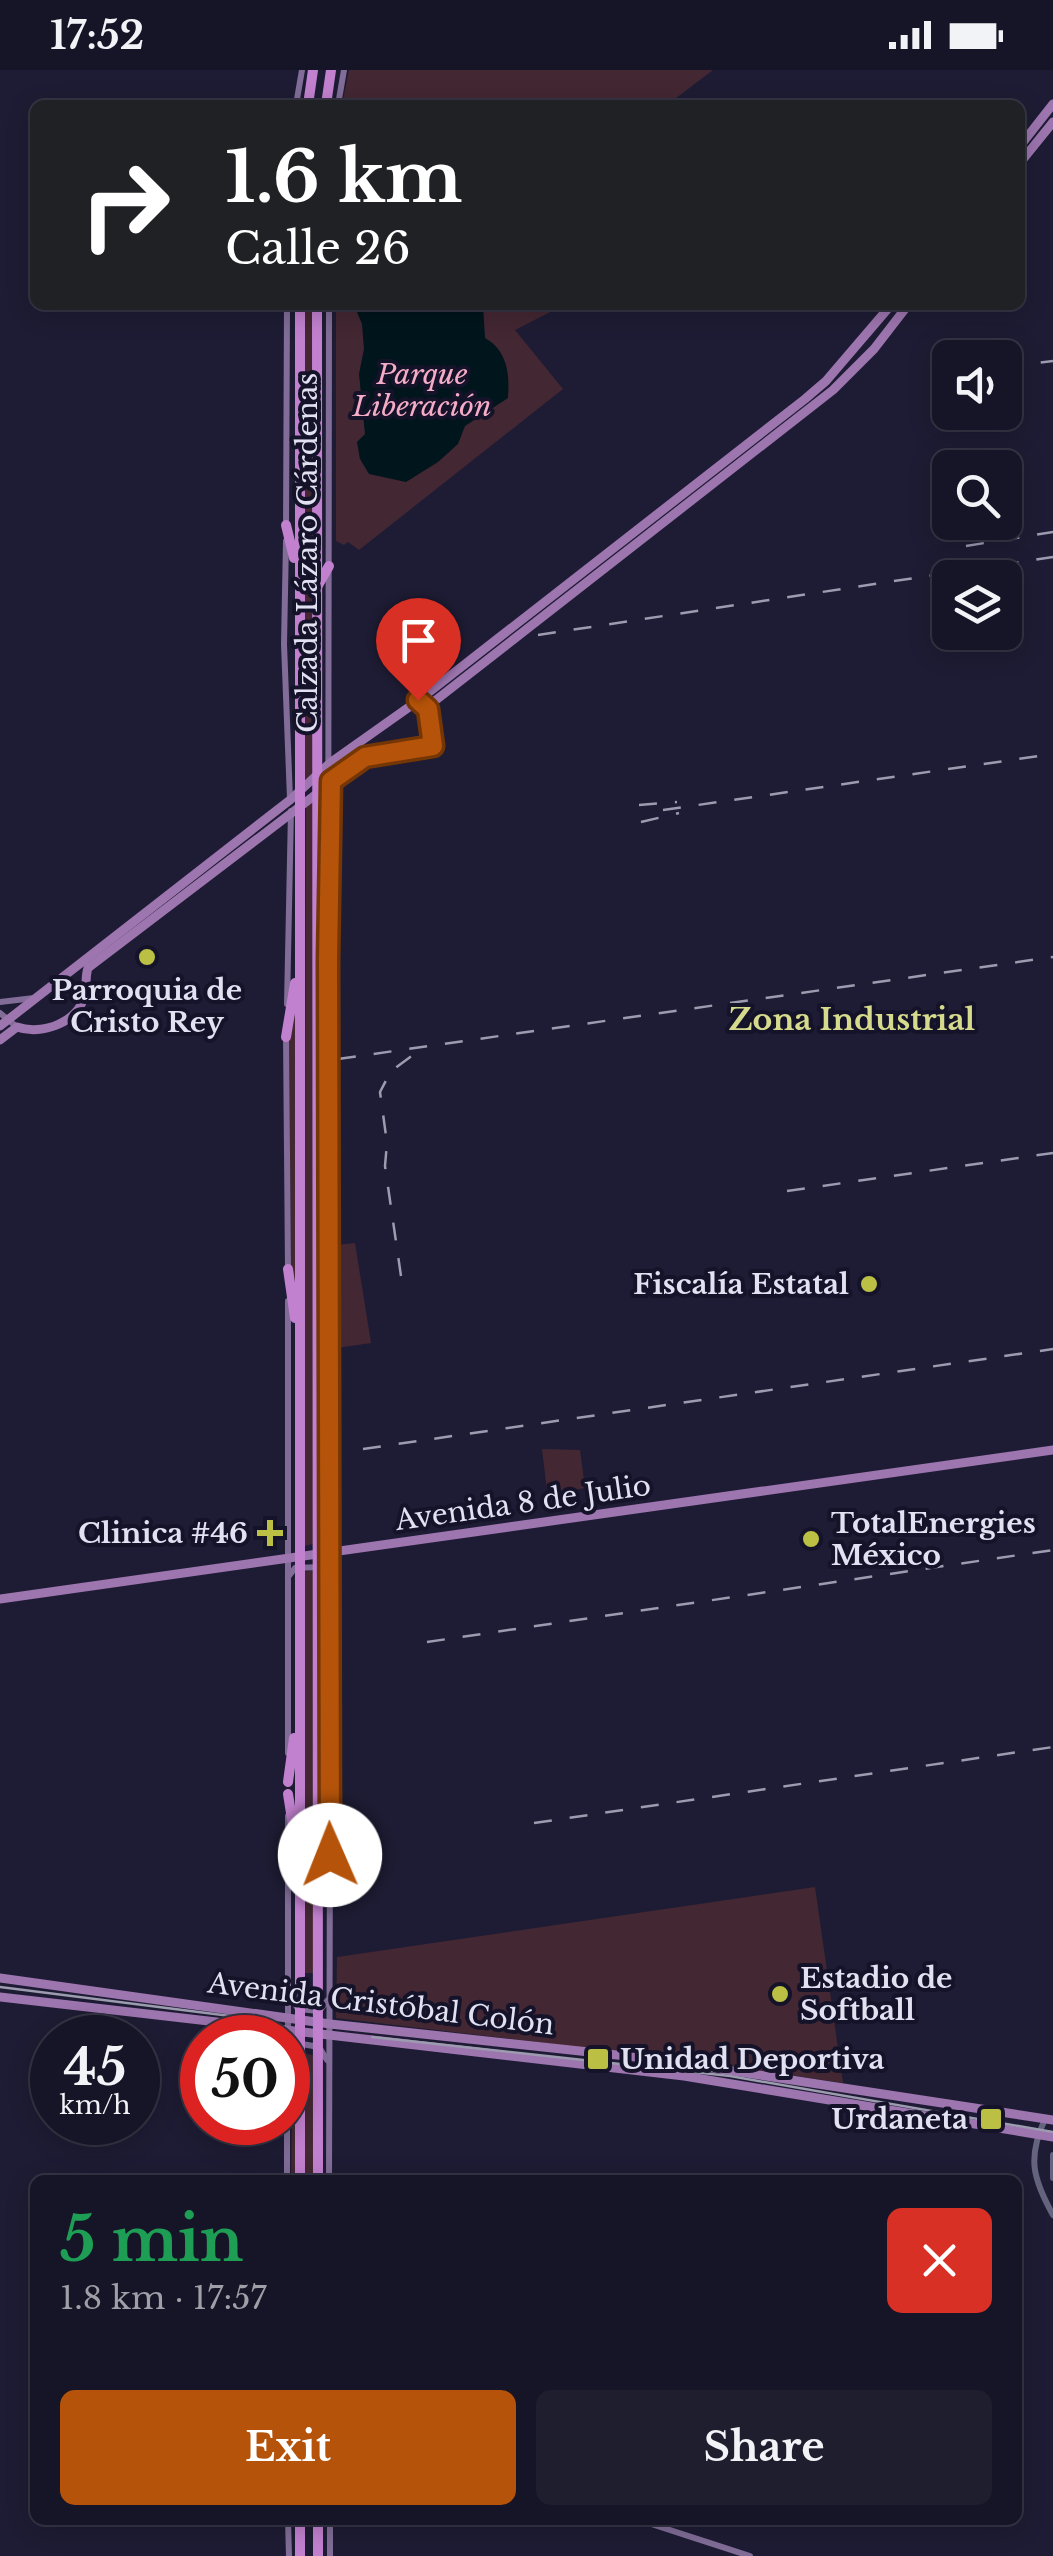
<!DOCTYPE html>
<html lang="en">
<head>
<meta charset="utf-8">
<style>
	:root { --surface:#161527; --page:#1f1e2f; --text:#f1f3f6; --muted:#9e9fa7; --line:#353444; --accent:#b45309 }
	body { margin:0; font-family:"Libre Baskerville",serif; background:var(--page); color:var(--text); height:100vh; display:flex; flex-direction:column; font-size:38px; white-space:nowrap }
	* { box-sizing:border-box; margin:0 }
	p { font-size:32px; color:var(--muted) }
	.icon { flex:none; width:55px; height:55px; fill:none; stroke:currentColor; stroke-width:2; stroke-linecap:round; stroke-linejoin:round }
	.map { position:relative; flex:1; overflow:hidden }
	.sheet { position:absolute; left:30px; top:2105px; width:992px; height:350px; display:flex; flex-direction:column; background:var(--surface); border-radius:15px; box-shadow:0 5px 25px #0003,0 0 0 2px var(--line) }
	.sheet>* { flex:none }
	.banner { position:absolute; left:30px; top:30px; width:995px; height:210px; border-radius:15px; box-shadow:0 5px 25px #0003,0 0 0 2px var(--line); background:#202124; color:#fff; overflow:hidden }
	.buttons { position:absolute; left:932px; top:270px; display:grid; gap:20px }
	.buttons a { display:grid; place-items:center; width:90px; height:90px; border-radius:15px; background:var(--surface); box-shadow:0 5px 25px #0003,0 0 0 2px var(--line); font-size:50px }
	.speed { position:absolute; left:30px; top:1945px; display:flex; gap:20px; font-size:50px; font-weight:700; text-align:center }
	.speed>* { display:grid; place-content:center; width:130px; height:130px; border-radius:50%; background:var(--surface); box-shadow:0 5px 25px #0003,0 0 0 2px var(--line); line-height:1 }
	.speed small { font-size:25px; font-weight:400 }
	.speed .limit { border:15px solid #d22; background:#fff; color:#111 }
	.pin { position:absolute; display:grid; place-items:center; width:85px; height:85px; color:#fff; margin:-102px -42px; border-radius:50% 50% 50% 0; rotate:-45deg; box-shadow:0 0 10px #0007 }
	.pin .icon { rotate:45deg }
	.me { position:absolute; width:110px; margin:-55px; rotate:359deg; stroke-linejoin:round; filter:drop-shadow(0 0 8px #0008) }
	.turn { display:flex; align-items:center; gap:35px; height:210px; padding:0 30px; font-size:45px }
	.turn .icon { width:130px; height:130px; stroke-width:2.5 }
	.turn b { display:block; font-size:70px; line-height:85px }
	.round { display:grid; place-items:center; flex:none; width:105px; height:105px; border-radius:15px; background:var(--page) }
	.overview { display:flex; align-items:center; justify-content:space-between; height:170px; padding:0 30px }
	h1 { font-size:60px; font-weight:700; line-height:75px; color:#1e9e55 }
	.primary-button { display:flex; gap:20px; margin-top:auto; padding:20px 30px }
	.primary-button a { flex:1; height:115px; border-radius:15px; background:var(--accent); color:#fff; font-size:40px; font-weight:700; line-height:115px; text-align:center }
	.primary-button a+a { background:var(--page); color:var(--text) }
	.status { display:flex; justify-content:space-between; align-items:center; height:70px; padding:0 50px; background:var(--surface); direction:ltr }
	.status svg { height:28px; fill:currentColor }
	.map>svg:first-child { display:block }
</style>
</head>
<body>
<div class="status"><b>17:52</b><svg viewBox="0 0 49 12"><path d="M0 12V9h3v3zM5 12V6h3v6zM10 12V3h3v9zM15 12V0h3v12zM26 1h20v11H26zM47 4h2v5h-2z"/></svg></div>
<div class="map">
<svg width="1053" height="2486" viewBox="0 0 1053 2486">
	<rect width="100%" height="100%" fill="#1e1c34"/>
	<!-- green -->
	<g fill="#432732">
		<path d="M349,0H713L667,35H342Z"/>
		<path d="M304,235H314L313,705L304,711Z"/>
		<path d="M336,235H564L515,260L563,319L359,480L348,472L344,475L336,471Z"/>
		<path d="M314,731L313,1474L304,1476L306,737Z"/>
		<path d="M298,915V1250L291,1200L289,966Z"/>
		<path d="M355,1173L371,1273L336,1278V1175Z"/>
		<path d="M542,1379L580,1380L585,1418L562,1422L564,1437L549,1438Z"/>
		<path d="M314,1500V1903H303V1502Z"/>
		<path d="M815,1817L843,2013L687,1990L336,1948L337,1887Z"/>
		<path d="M309,1984L321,1988L314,2110H291L292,2040L298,1987Z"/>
	</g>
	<!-- water -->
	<path fill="#00151c" d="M354,235H483L485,268C507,280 510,304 508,328L465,356L458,374L438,392L406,412L369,404L360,389L357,372L365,364L359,304L364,279L362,254Z"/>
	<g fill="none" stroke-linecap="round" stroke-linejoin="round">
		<!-- tertiary -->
		<g stroke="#65647f" stroke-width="6">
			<path d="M1045,2049C1027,2088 1033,2109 1053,2145"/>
			<path d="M1053,2085V2108"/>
		</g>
		<!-- secondary -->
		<g stroke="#816d97" stroke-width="6">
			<path d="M296,35L302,0"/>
			<path d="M338,35L344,0"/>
			<path d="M286,459L287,235"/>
			<path d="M286,471L284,574L290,729"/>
			<path d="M0,932L34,928"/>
			<path d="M287,934L291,741"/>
			<path d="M0,943L17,957"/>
			<path d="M328,959L329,235"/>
			<path d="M286,966L288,1199"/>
			<path d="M328,996L329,1204"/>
			<path d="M329,1241V1704"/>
			<path d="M288,1507L295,1498L321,1497L326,1530"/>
			<path d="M288,1683V1231"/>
			<path d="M290,1925L298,1939L319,1941L328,1930"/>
			<path d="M290,1993L296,1978L302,1974L319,1977L327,1990"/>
			<path d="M288,2023V1746"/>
			<path d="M287,2110V2052"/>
			<path d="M329,2110L330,1771"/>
			<path d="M288,2450L289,2486"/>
			<path d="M330,2450V2486"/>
			<path d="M639,2450L750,2486"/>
		</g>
		<!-- primary -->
		<g stroke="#9d75af" stroke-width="9">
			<path d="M1020,76L1053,34"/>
			<path d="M1020,93L1053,52"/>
			<path d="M427,637L833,320L874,279L908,235"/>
			<path d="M0,956L290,730L330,693L419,630L805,329L826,311L891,235"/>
			<path d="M0,970L17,957C42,966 80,952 85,923C87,914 85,907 88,898L365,687L433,676L428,639L425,635"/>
			<path d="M0,1529L1053,1380"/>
			<path d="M0,1908L330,1954L654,1989L1053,2050"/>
			<path d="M0,1927L684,2006L1053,2067"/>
		</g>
		<!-- motorway -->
		<g stroke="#c281cf" stroke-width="10">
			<path d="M308,35L313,0"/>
			<path d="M326,35L331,0"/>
			<path d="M300,235V2110"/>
			<path d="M317,235L318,2110"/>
			<path d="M286,455L294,488"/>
			<path d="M317,517L329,496"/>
			<path d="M321,930L328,999"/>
			<path d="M286,967L295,913"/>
			<path d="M288,1199L295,1248"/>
			<path d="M322,1261L329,1200"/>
			<path d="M322,1678L329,1731"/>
			<path d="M288,1712L294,1668"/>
			<path d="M288,1724L294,1762"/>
			<path d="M322,1796L330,1750"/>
			<path d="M300,2450V2486"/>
			<path d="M318,2450V2486"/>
		</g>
		<!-- tram -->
		<g stroke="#9c9baf" stroke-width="2.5">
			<path d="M0,1917L254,1949"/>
			<path d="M372,1967L730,2006L1053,2062"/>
		</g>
		<!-- rail -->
		<g stroke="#9c9baf" stroke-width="2.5" stroke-dasharray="18 18" stroke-linecap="butt">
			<path d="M1005,297L1053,291"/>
			<path d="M966,476L1053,462"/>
			<path d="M538,565L1053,487"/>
			<path d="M639,735L677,732"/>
			<path d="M663,740L1053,684"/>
			<path d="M641,752L679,743"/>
			<path d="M338,989L1053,887"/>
			<path d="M787,1121L1053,1083"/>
			<path d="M401,1206L385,1096L387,1073L380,1022L391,1001L420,980"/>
			<path d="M363,1379L1053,1279"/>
			<path d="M427,1572L1053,1480"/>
			<path d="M534,1753L1053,1677"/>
		</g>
	</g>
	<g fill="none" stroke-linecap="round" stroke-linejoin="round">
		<!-- route casing -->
		<g stroke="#753606" stroke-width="25">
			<path id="route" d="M330,1785L328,889L331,711L365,687L433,676L428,639L418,630"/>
		</g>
		<!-- route -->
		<use href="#route" stroke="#b45309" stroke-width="18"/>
	</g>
	<!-- markers -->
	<g fill="#bbc044" stroke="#151329" stroke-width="4">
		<circle cx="147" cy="887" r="10"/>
		<circle cx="869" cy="1214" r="10"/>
		<path d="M265 1448h10v10h10v10h-10v10h-10v-10h-10v-10h10z"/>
		<circle cx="811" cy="1469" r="10"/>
		<circle cx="780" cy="1924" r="10"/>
		<rect x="586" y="1977" width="24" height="24" rx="5"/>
		<rect x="979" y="2037" width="24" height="24" rx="5"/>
	</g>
	<g text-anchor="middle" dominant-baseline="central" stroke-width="8" stroke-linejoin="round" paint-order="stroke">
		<!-- park labels -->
		<g font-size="28" font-style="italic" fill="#f5acc6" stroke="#151329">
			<text x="422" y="304">Parque<tspan x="422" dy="32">Liberación</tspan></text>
		</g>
		<!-- street labels -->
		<g font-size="28" fill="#e1e1f2" stroke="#151329">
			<text transform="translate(307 483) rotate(-90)">Calzada Lázaro Cárdenas</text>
			<text transform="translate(523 1433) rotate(-8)">Avenida 8 de Julio</text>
			<text transform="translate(381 1934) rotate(7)">Avenida Cristóbal Colón</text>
		</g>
		<!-- poi labels -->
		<g font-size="28" font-weight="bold" fill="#e1e1f2" stroke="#151329" text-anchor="end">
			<text x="147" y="920" text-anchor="middle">Parroquia de<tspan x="147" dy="32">Cristo Rey</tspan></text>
			<text x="849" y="1214">Fiscalía Estatal</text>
			<text x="831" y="1453" text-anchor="start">TotalEnergies<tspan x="831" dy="32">México</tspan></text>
			<text x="248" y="1463">Clinica #46</text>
			<text x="800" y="1908" text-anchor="start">Estadio de<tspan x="800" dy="32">Softball</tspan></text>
			<text x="620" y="1989" text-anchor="start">Unidad Deportiva</text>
			<text x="968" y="2049">Urdaneta</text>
		</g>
		<!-- neighbourhood labels -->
		<g font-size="30" font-weight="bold" fill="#d6da8c" stroke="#151329">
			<text x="852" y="949">Zona Industrial</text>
		</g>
	</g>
</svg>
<div class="buttons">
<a><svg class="icon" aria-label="sound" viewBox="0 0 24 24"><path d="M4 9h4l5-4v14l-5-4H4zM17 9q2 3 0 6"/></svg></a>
<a><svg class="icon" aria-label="search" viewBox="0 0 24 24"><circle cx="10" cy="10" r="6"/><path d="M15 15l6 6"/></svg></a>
<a><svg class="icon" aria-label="layers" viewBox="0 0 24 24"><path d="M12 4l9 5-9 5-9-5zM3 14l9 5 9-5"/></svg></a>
</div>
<div class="speed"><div>45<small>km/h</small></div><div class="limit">50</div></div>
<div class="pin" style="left:418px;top:630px;background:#d93025"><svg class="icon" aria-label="arrive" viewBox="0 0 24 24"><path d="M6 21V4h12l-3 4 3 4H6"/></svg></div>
<svg class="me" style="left:330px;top:1785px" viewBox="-20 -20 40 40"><circle r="19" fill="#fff"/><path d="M0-13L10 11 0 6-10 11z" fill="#b45309"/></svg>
<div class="banner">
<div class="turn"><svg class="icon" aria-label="right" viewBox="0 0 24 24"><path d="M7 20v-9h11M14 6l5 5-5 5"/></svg><div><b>1.6 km</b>Calle 26</div></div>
</div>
<section class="sheet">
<div class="overview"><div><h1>5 min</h1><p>1.8 km · 17:57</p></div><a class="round" style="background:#d93025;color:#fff"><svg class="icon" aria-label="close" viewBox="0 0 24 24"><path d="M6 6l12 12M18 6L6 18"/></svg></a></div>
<div class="primary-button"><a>Exit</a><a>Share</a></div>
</section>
</div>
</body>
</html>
